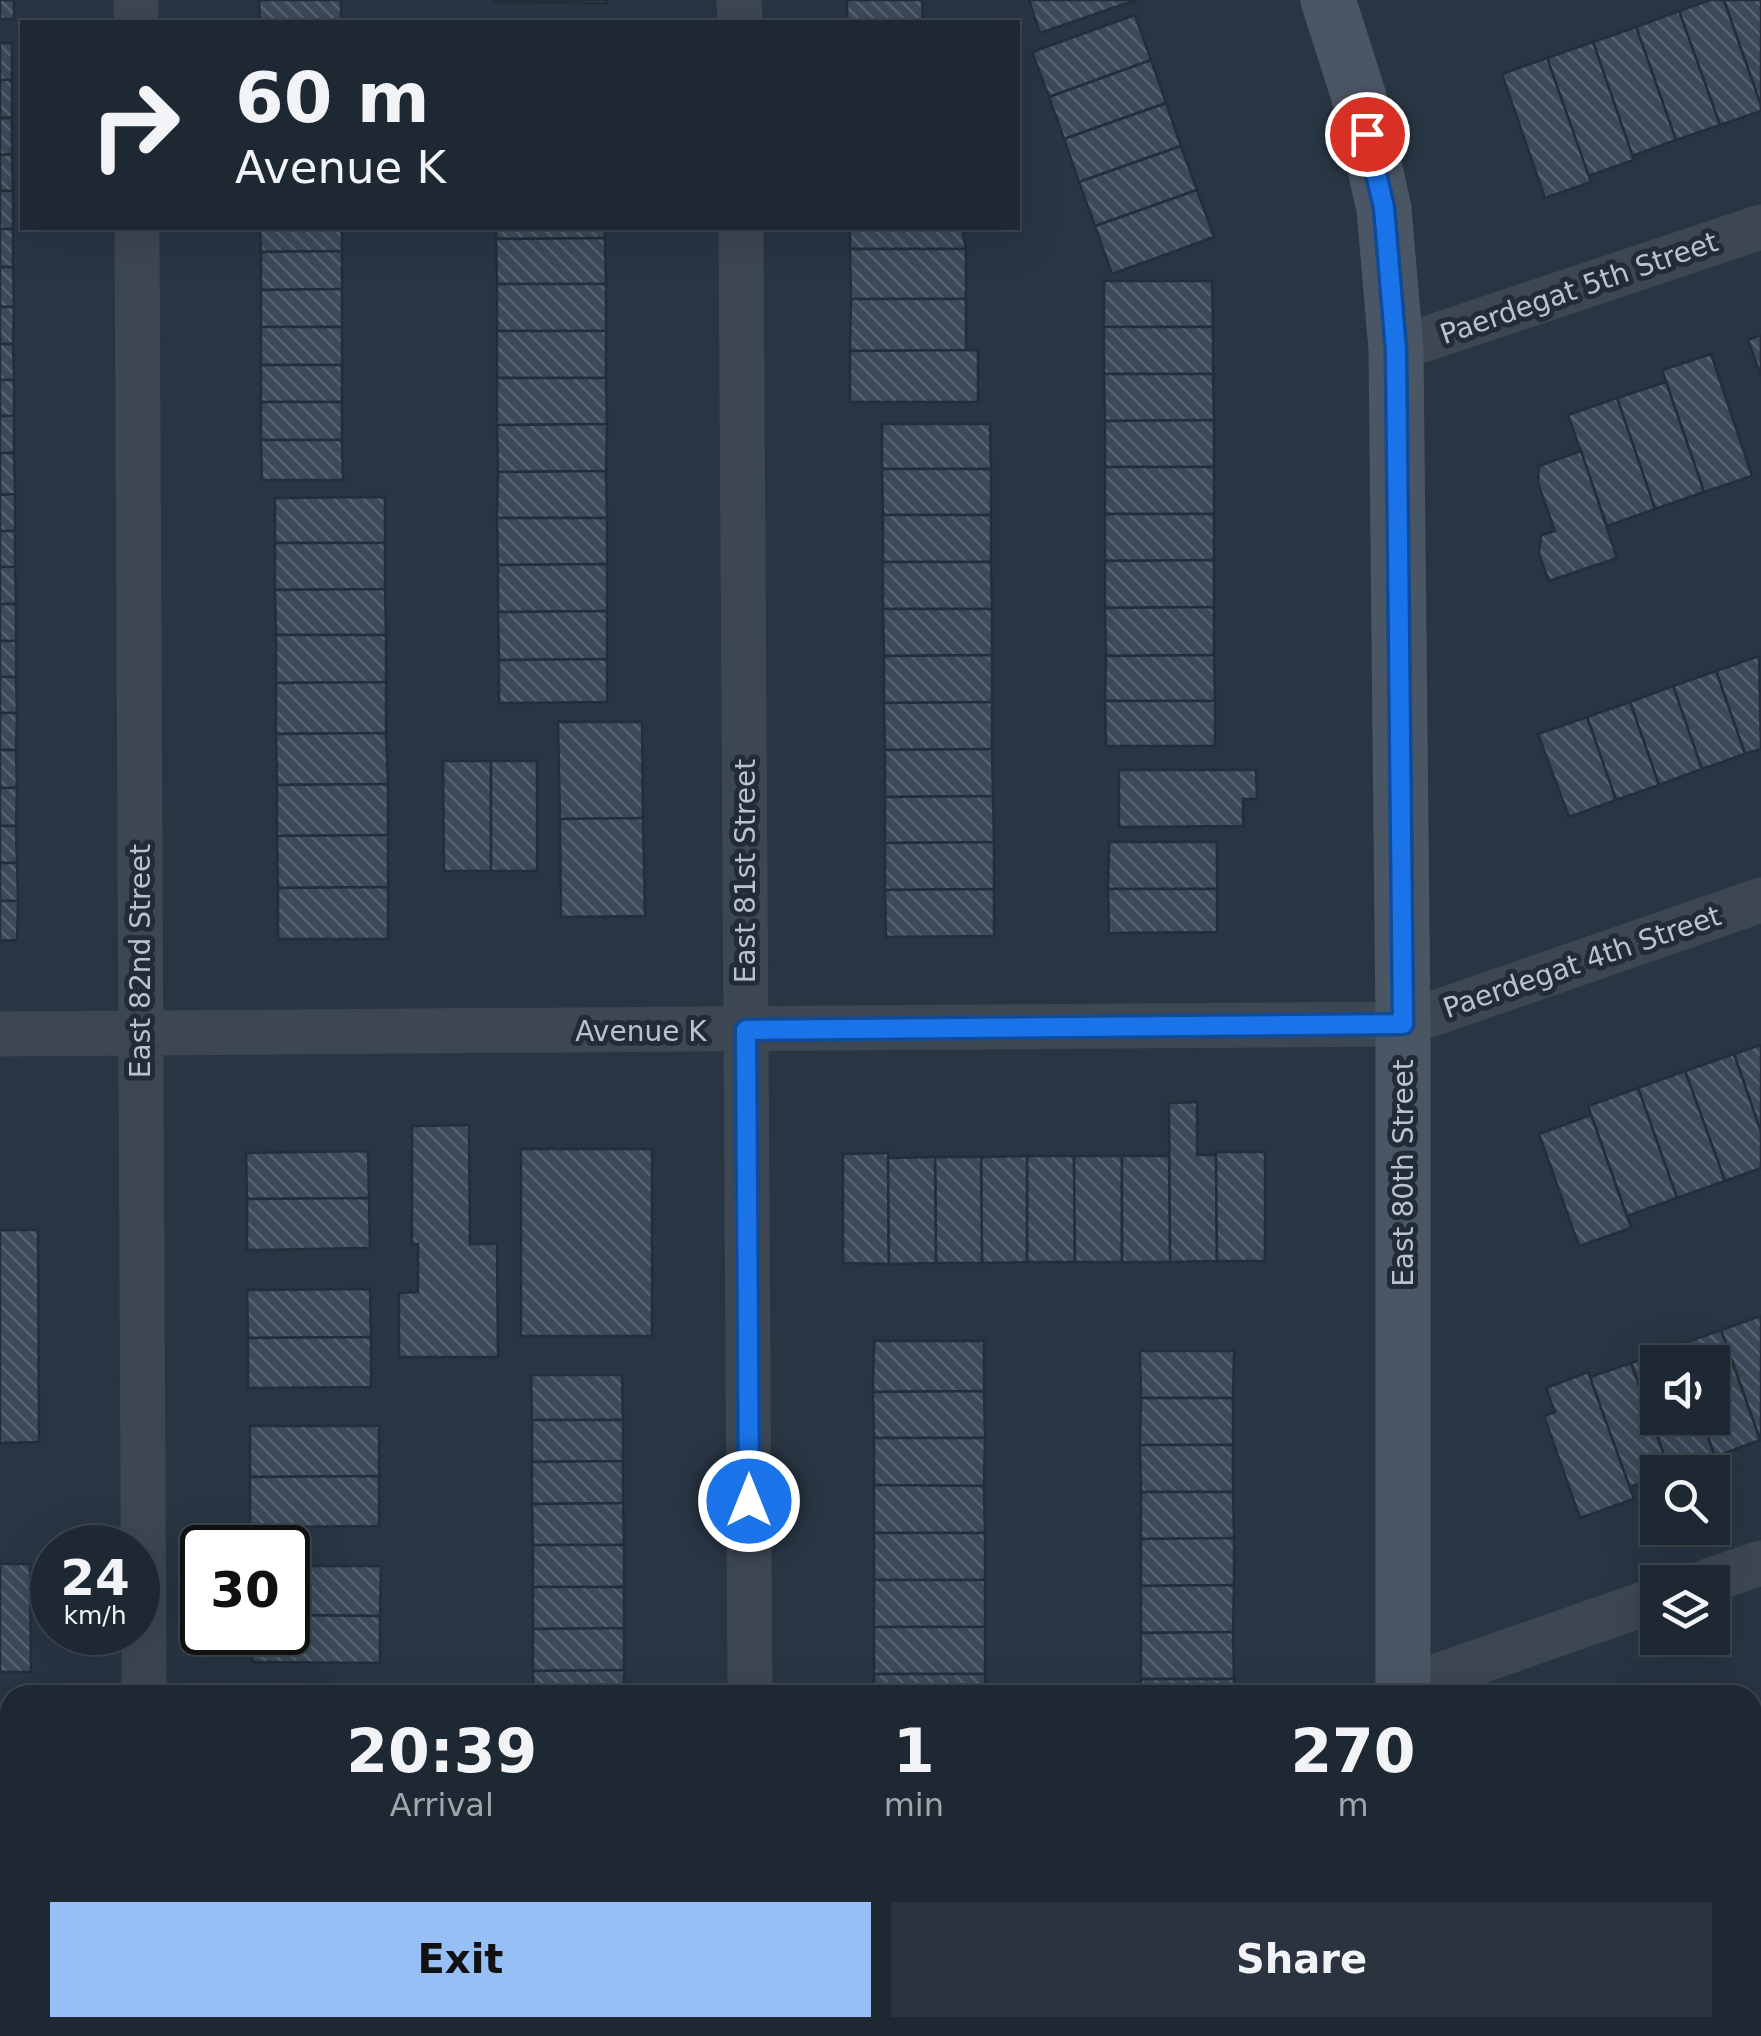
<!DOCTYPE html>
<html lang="en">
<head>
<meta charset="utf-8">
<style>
	:root { --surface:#1e2832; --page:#2b343e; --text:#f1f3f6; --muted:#a1a6ac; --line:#3c444d; --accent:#96bff5 }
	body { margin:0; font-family:"DejaVu Sans",sans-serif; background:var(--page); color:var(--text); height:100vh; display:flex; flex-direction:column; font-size:38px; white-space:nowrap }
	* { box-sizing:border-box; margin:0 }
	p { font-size:32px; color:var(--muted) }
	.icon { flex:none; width:55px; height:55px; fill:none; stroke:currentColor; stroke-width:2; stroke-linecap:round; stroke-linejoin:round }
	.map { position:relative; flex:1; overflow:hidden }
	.panel { position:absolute; left:0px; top:1685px; width:1762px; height:352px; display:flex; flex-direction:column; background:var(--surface); border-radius:30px 30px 0 0; box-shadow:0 10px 40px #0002,0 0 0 2px var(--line) }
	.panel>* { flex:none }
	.banner { position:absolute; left:20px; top:20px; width:1000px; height:210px; border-radius:0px; box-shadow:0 10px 40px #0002,0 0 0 2px var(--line); background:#1e2832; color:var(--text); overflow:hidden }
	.tools { position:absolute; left:1640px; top:1345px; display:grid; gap:20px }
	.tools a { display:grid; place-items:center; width:90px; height:90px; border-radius:0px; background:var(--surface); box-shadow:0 10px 40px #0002,0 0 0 2px var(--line); font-size:50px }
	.speed { position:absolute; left:30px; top:1525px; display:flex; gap:20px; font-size:50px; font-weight:700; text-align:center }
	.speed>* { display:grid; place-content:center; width:130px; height:130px; border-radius:50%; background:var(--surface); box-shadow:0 10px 40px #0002,0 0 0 2px var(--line); line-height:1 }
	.speed small { font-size:25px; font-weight:400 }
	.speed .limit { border:5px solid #111; border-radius:15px; background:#fff; color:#111 }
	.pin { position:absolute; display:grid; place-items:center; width:85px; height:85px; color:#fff; margin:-42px; border:5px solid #fff; border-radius:50%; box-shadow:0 2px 10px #0007 }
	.me { position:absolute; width:110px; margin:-55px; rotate:0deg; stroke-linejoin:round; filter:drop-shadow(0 0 8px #0008) }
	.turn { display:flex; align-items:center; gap:35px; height:210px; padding:0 50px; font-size:45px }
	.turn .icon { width:130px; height:130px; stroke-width:2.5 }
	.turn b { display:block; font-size:70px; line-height:85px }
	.eta { display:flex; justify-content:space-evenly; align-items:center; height:170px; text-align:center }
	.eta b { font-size:60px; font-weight:700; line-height:70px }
	.cta { display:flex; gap:20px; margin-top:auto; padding:20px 50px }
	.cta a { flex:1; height:115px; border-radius:0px; background:var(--accent); color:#111; font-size:40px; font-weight:700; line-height:115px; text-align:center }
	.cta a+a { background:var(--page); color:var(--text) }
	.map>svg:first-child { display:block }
</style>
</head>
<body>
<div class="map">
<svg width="1761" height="2036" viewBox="0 0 1761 2036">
	<defs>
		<pattern id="building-back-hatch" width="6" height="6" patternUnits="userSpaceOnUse" patternTransform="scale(2.5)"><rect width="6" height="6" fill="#3b4959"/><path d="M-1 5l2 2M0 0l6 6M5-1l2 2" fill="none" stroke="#556270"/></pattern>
	</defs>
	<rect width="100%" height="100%" fill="#283543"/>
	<!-- building -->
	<g fill="url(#building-back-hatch)" stroke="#232e3a" stroke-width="2.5">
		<rect x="0" y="0" width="14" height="19"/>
		<path d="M259,0H341V22H260Z"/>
		<path d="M494,0H606V3L494,2Z"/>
		<path d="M847,0H922L923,22H847Z"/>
		<path d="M1029,0H1136L1040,33Z"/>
		<path d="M1710,0H1724L1761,105V111L1720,125L1679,11Z"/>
		<path d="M1724,0H1761V105Z"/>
		<path d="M1679,11L1720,125L1676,140L1636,27Z"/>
		<path d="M1135,15L1151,60L1049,97L1032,52Z"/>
		<path d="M1636,27L1676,140L1632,156L1593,42Z"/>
		<path d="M1593,42L1634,160L1588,176L1547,58Z"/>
		<rect x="0" y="43" width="12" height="37"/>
		<path d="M1547,58L1591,182L1545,198L1502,74Z"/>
		<path d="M1151,60L1166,103L1064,139L1049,97Z"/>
		<rect x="0" y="80" width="12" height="38"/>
		<path d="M1166,103L1181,146L1079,182L1064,139Z"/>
		<path d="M0,118H12V154L0,155Z"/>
		<path d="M1181,146L1197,190L1095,226L1079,182Z"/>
		<path d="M12,154L13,191H0V155Z"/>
		<path d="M1197,190L1214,237L1112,274L1095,226Z"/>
		<rect x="0" y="191" width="13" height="38"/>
		<path d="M260,228H342V251L261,252Z"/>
		<path d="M496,228H605V238L496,239Z"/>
		<path d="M850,228H962L966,249H850Z"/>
		<rect x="0" y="229" width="13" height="38"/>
		<path d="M605,238L606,284H497L496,239Z"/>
		<path d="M850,249H966V299H851Z"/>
		<path d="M342,251V289L261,290V252Z"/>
		<path d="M0,267H13L14,307H0Z"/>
		<path d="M1104,281H1212L1213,327H1104Z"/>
		<rect x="497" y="284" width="109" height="47"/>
		<path d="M342,289V327H261V290Z"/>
		<path d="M851,299H966V350L850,351Z"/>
		<path d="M0,307H14L13,344H0Z"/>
		<rect x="261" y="327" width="81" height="38"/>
		<rect x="1104" y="327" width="109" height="47"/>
		<rect x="497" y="331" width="109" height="47"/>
		<path d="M1761,335V376L1748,340Z"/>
		<path d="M0,344H13L14,380H0Z"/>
		<path d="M978,350V402H850V351Z"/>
		<path d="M1711,354L1752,476L1704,492L1662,370Z"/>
		<rect x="261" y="365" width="81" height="37"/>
		<path d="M1104,374H1213L1214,420L1105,421Z"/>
		<path d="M497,378H606L607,424L497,425Z"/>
		<rect x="0" y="380" width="14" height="36"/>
		<path d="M1666,382L1704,492L1655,509L1617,398Z"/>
		<path d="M1617,398L1655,509L1607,526L1568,415Z"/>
		<rect x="261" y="402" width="81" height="38"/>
		<rect x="0" y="416" width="14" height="37"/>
		<path d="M1214,420V467H1105V421Z"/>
		<path d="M607,424L606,471L498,472L497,425Z"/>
		<path d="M882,424H990L991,469H882Z"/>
		<path d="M261,440H342L343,480H262Z"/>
		<path d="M1581,451L1617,558L1549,581L1539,554L1541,535L1555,531L1538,483L1539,466Z"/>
		<path d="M0,453H14L15,494L0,495Z"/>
		<rect x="1105" y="467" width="109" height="47"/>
		<path d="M882,469H991V515H883Z"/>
		<path d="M606,471L607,518H497L498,472Z"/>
		<path d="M15,494V531H0V495Z"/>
		<path d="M385,497V543H275V498Z"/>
		<path d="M1105,514H1214V560L1105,561Z"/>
		<rect x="883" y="515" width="108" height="47"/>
		<path d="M497,518H607V564L498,565Z"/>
		<rect x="0" y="531" width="15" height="36"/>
		<path d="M275,543H385V589L275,590Z"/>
		<path d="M1214,560V607L1105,608V561Z"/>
		<path d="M883,562H991L992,609H883Z"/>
		<path d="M607,564V611L498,612V565Z"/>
		<path d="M0,567H15L16,604H0Z"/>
		<path d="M385,589L386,635H276L275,590Z"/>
		<rect x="0" y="604" width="16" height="37"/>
		<path d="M1214,607V655L1106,656L1105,608Z"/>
		<path d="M883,609H992V655L884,656Z"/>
		<path d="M607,611V659L499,660L498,612Z"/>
		<path d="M276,635H386V682L276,683Z"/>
		<rect x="0" y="641" width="16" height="36"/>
		<path d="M992,655V702L884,703V656Z"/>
		<path d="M1214,655L1215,701H1105L1106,656Z"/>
		<path d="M1759,656L1761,749L1745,754L1716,671Z"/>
		<path d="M607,659V702L499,703V660Z"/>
		<path d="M1716,671L1745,754L1702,769L1673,686Z"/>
		<path d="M0,677H16L17,713H0Z"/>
		<path d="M386,682V733L276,734V683Z"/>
		<path d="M1673,686L1702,769L1659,785L1630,702Z"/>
		<path d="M1105,701H1215V746H1106Z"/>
		<path d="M992,702V749L885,750L884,703Z"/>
		<path d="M1630,702L1659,785L1616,800L1587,717Z"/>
		<path d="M0,713H17L16,750H0Z"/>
		<path d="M1587,717L1616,800L1569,817L1538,734Z"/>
		<path d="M558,722H642L643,818L560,819Z"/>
		<path d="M386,733L388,784L277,785L276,734Z"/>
		<path d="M992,749L993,796L885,797V750Z"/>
		<path d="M0,750H16L17,788H0Z"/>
		<path d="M443,761H491V871H444Z"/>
		<rect x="491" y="761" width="46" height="110"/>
		<path d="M1119,770H1256L1257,799H1243V826L1119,827Z"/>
		<path d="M388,784V835L277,836V785Z"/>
		<path d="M0,788H17L16,826H0Z"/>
		<path d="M993,796L994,842L885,843V797Z"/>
		<path d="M643,818L645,916L561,917L560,819Z"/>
		<path d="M0,826H16L17,863H0Z"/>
		<path d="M388,835V887L278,888L277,836Z"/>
		<path d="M994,842V889L885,890V843Z"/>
		<path d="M1109,842H1217V889H1108Z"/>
		<path d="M0,863H17L18,901H0Z"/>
		<path d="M388,887V939H278V888Z"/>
		<path d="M994,889V936L886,937L885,890Z"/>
		<path d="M1108,889H1217V932L1109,933Z"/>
		<path d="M0,901H18L17,940L0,941Z"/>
		<path d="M1761,1045V1132L1734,1054Z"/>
		<path d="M1734,1054L1761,1132V1168L1725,1181L1685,1071Z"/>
		<path d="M1685,1071L1725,1181L1677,1198L1638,1088Z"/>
		<path d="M1638,1088L1677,1198L1627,1216L1588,1106Z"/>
		<path d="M1197,1102V1155H1216L1217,1261L1170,1262L1169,1103Z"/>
		<path d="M1591,1115L1631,1228L1579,1246L1539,1134Z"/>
		<path d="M469,1125L470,1244H497L498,1357H399V1293L418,1292V1244H412V1126Z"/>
		<rect x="521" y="1149" width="131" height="187"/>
		<path d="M368,1151L369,1198L247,1199L246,1153Z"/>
		<path d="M1216,1152H1265V1261H1217Z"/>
		<path d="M888,1153L889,1264L843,1263V1154Z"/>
		<path d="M1027,1156H1074L1075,1262H1027Z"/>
		<path d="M1027,1156V1262L982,1263L981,1157Z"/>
		<path d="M1074,1156H1122V1262H1075Z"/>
		<path d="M1122,1156H1169L1170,1262H1122Z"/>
		<path d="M935,1157H981L982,1263H936Z"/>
		<path d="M935,1157L936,1263L889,1264L888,1158Z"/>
		<path d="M369,1198L370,1248L247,1250V1199Z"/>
		<path d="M0,1230H38L39,1442L0,1443Z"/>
		<path d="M370,1289L371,1337L248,1338L247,1290Z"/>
		<path d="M1761,1316V1440H1760L1721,1330Z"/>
		<path d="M1721,1330L1760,1440L1715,1457L1701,1418H1712V1362H1682L1676,1346Z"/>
		<path d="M371,1337V1387L248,1388V1338Z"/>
		<path d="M874,1341H984V1391L873,1392Z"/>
		<path d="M1676,1346L1682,1362H1658V1418H1701L1715,1457L1670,1472L1631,1363Z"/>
		<path d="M1140,1351H1234L1233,1398H1141Z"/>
		<path d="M1631,1363L1670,1472H1658V1477L1629,1487L1590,1377Z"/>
		<path d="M1588,1372L1634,1499L1580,1518L1544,1416L1555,1412L1546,1388Z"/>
		<path d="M531,1375H622L623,1420H532Z"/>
		<path d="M984,1391L985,1438H874L873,1392Z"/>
		<path d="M1141,1398H1233V1445H1140Z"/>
		<path d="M532,1420H623V1461L532,1462Z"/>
		<path d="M250,1426H379V1476L250,1477Z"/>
		<path d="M874,1438H985L984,1486L874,1485Z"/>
		<path d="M1140,1445H1233V1492H1141Z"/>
		<path d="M623,1461V1503L532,1504V1462Z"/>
		<path d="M379,1476V1526L250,1527V1477Z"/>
		<path d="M874,1485L984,1486L985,1533H874Z"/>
		<path d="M1141,1492H1233L1234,1538L1141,1539Z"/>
		<path d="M623,1503L624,1545H533L532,1504Z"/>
		<rect x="874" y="1533" width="111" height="47"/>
		<path d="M1234,1538V1585L1141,1586V1539Z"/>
		<rect x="533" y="1545" width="91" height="42"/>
		<path d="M0,1564H30L31,1672H0Z"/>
		<path d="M288,1566H381L380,1616L288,1615Z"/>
		<rect x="874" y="1580" width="111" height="47"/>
		<path d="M1234,1585L1233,1632L1141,1633V1586Z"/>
		<path d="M533,1587H624V1628L533,1629Z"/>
		<path d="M288,1615L380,1616V1663L252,1662L253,1632H288Z"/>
		<rect x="874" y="1627" width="111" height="47"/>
		<path d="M624,1628V1670L533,1671V1629Z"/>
		<path d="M1233,1632L1234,1679H1141V1633Z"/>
		<path d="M624,1670V1695H533V1671Z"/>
		<rect x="874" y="1674" width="111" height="21"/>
		<rect x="1141" y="1679" width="93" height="16"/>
		<path d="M372,1685H409V1692H436V1695H264L372,1693Z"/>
		<path d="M1752,1690L1761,1715V1810L1752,1813V1695H1737Z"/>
		<rect x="0" y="1722" width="10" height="108"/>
		<rect x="0" y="1885" width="10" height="108"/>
		<path d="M1752,2021L1758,2036H1710L1707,2028H1752Z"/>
		<path d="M286,2028H392V2035L286,2036Z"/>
		<rect x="521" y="2028" width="116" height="8"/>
		<rect x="878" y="2028" width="110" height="8"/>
		<rect x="1126" y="2028" width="111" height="8"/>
		<path d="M1661,2028H1707L1710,2036H1664Z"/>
	</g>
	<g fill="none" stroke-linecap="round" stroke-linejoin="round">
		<!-- street -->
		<g stroke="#3d4752" stroke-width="45">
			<path d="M136,0V22"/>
			<path d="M739,0L740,22"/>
			<path d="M137,228L144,1695"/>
			<path d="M741,228L750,1695"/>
			<path d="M1396,349L1761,227"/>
			<path d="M0,1034L1403,1024L1761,900"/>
			<path d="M1705,1582L1761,1563"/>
			<path d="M1403,1688L1658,1599"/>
			<path d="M146,2028V2036"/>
			<path d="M752,2028V2036"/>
		</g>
		<!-- secondary -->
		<g stroke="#4b5665" stroke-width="55">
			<path d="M1328,0L1359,97L1384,209L1396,349L1403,1024V1695"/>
			<path d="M1403,2028V2036"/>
		</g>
	</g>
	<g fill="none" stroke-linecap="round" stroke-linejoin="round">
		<!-- route casing -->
		<g stroke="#114b97" stroke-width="25">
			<path id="route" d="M749,1501L746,1030L1403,1024L1396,350L1384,208L1367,134"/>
		</g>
		<!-- route -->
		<use href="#route" stroke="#1a73e8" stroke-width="18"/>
	</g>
	<g text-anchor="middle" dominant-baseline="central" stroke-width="10" stroke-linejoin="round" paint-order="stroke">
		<!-- street labels -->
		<g font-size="28" fill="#bac2cc" stroke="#212c38">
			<text transform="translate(1579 288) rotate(-19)">Paerdegat 5th Street</text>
			<text transform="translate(745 871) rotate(-90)">East 81st Street</text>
			<text transform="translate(140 961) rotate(-90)">East 82nd Street</text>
			<text transform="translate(1582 962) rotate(-19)">Paerdegat 4th Street</text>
			<text x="641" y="1031">Avenue K</text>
			<text transform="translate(1403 1173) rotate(-90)">East 80th Street</text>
		</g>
	</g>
</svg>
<div class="tools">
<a><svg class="icon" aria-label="sound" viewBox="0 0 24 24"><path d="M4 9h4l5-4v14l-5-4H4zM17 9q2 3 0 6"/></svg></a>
<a><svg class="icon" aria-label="search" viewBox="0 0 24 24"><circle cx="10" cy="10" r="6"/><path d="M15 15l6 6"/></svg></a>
<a><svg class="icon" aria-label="layers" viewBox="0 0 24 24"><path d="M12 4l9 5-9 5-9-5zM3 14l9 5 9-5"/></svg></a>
</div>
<div class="speed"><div>24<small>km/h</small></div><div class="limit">30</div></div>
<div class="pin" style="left:1367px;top:134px;background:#d93025"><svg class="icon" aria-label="arrive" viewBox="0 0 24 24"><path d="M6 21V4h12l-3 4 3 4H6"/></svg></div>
<svg class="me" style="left:749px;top:1501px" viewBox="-20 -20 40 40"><circle r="17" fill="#1a73e8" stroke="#fff" stroke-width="3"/><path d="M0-11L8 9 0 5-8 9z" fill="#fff"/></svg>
<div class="banner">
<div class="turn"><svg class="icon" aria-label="right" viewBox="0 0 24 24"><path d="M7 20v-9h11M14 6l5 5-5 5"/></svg><div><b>60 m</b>Avenue K</div></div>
</div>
<section class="panel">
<div class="eta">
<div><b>20:39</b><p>Arrival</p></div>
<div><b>1</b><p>min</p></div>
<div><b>270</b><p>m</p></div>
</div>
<div class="cta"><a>Exit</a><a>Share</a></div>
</section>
</div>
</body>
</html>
